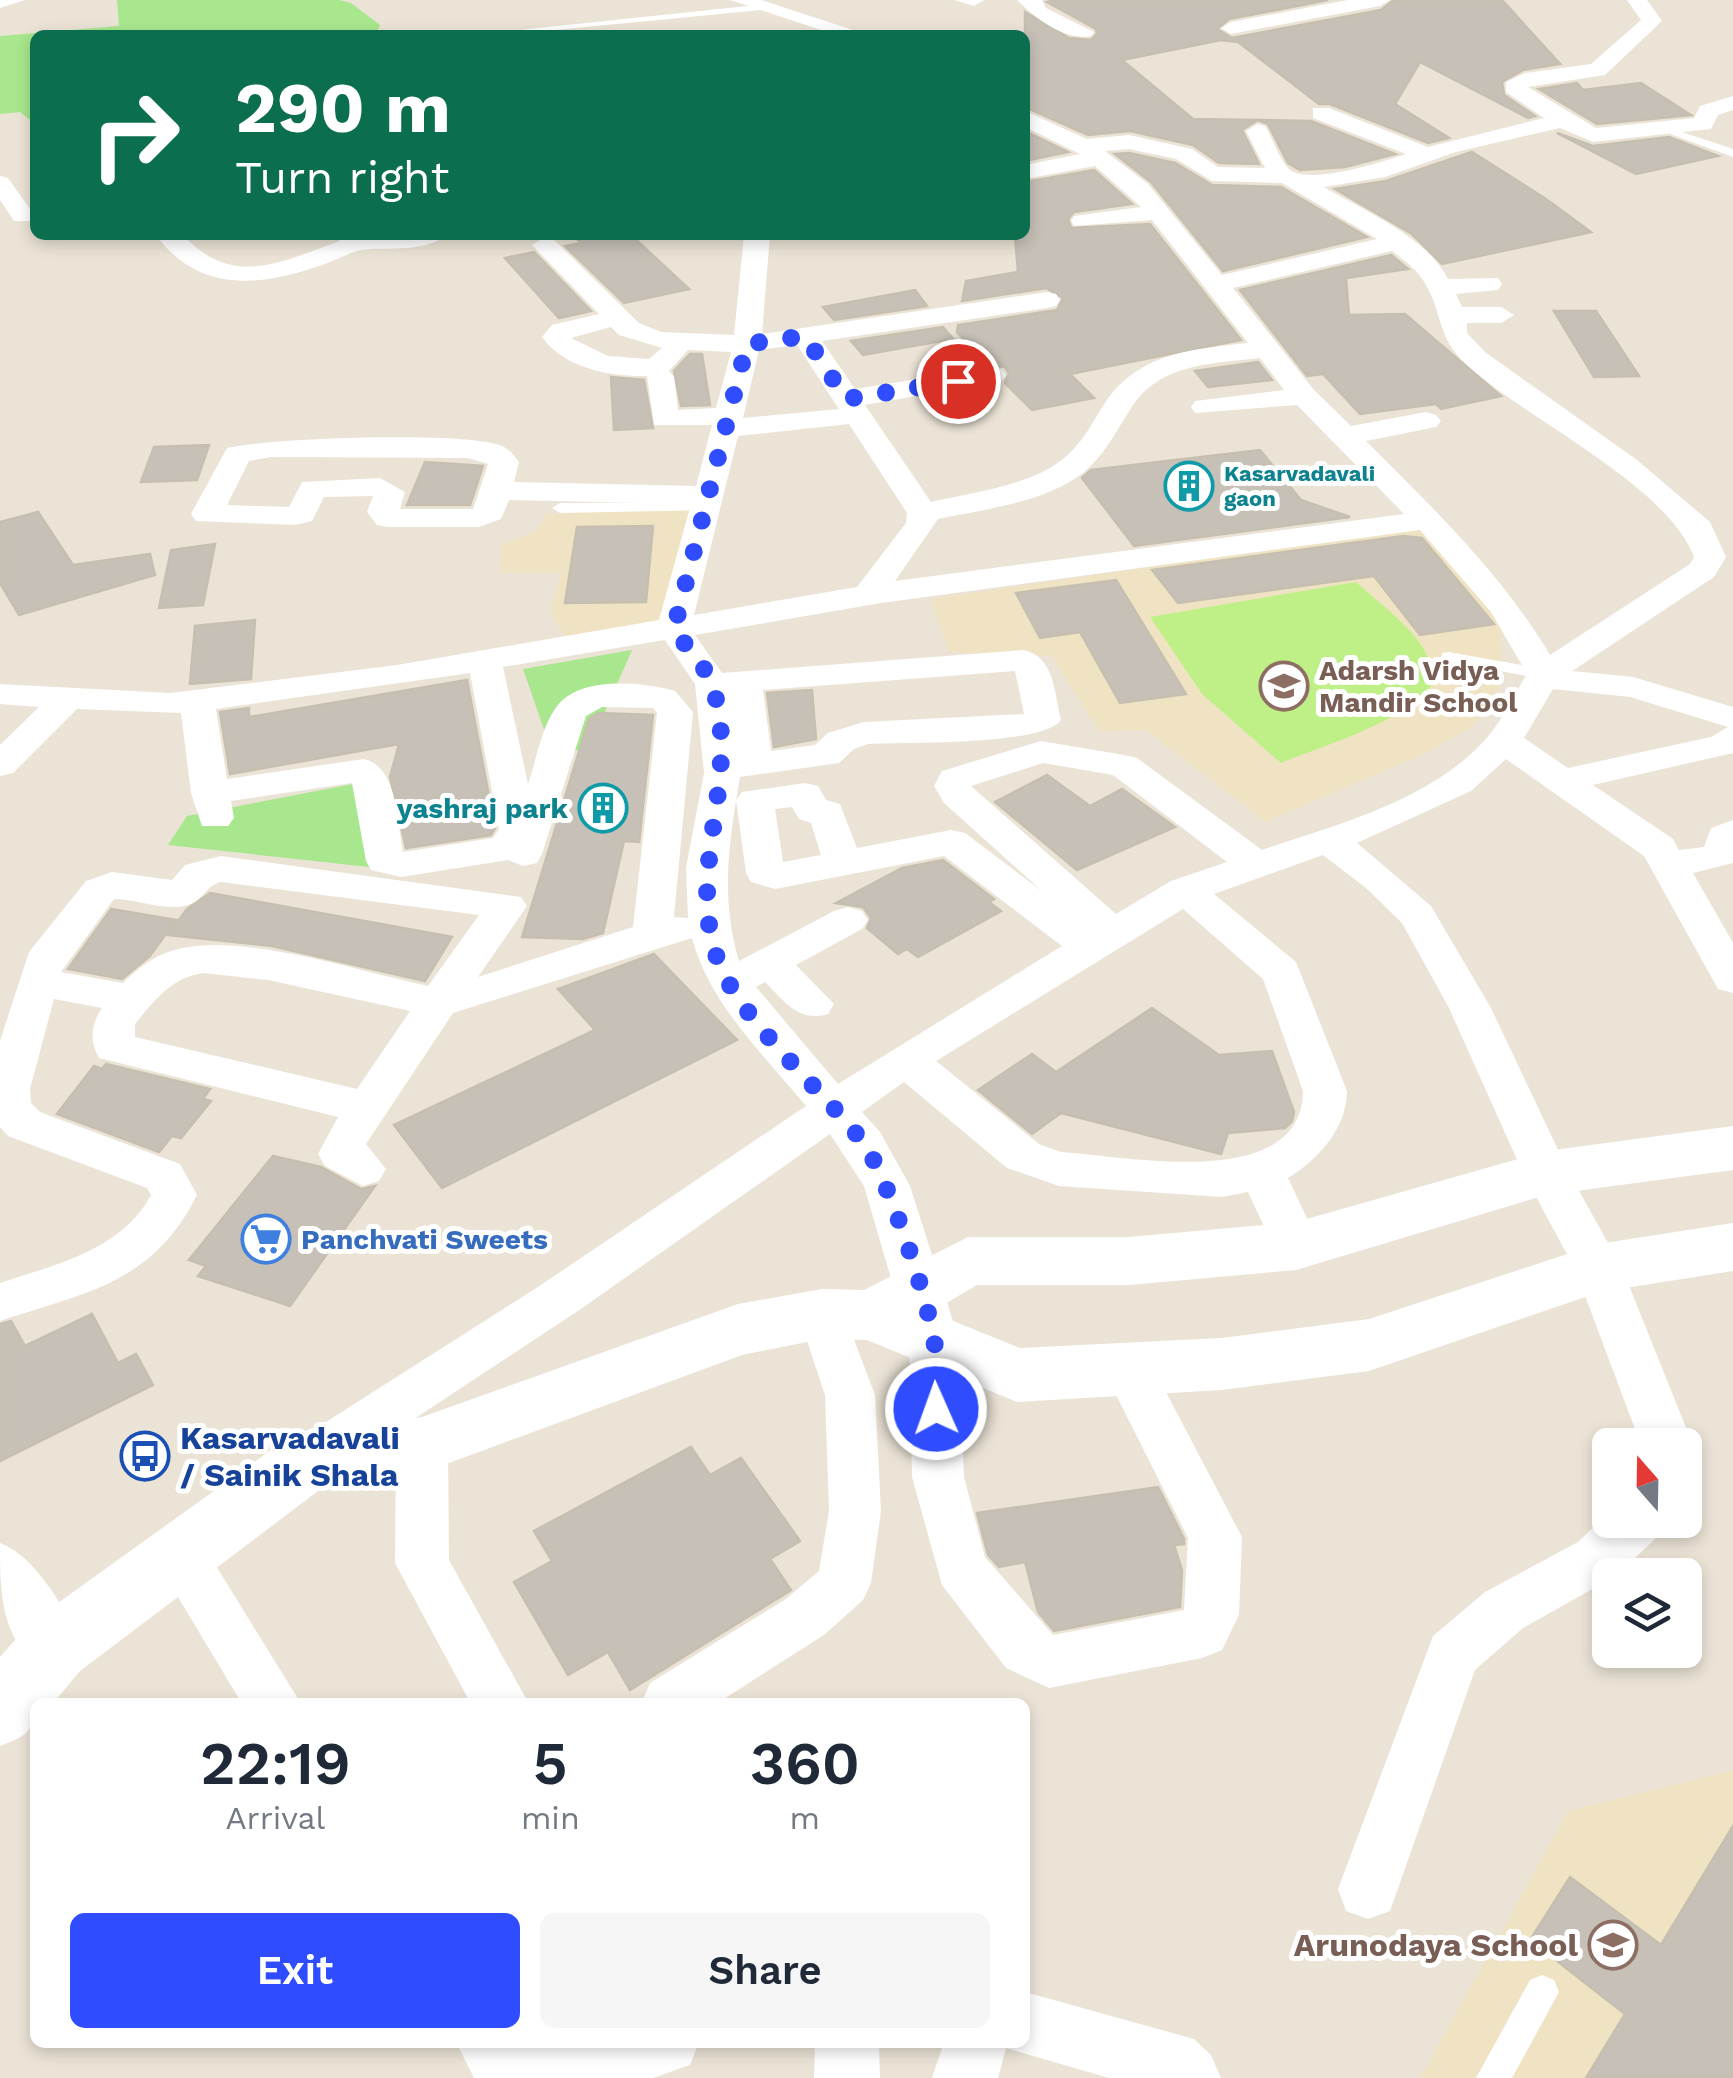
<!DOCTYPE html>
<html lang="en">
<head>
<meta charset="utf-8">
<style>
	:root { --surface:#fff; --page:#f6f6f7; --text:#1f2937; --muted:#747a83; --accent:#2f4dff }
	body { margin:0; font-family:"Work Sans",sans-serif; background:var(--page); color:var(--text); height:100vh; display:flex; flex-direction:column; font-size:38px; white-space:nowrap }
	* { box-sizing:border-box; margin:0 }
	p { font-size:32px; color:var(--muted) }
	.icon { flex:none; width:55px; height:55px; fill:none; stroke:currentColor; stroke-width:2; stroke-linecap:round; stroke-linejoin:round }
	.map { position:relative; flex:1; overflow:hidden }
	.sheet { position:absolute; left:30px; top:1698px; width:1000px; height:350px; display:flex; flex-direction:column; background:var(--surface); border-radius:15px; box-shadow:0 5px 15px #0003 }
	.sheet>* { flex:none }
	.top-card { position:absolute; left:30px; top:30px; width:1000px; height:210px; border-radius:15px; box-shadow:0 5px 15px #0003; background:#0b6e4f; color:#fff; overflow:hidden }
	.needle { width:65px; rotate:340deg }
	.buttons { position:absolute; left:1592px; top:1428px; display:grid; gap:20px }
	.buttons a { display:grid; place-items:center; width:110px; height:110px; border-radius:15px; background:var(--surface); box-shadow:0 5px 15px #0003; font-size:50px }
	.pin { position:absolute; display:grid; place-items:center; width:85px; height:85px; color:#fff; margin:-42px; border:5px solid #fff; border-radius:50%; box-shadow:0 2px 10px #0007 }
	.me { position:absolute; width:110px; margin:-55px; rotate:358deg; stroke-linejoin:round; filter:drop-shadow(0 0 8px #0008) }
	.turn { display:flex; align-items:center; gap:35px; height:210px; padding:0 40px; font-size:45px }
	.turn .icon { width:130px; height:130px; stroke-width:2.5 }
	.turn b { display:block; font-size:70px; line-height:85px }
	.eta { display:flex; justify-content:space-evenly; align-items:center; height:170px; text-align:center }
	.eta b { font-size:60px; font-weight:600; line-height:70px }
	.primary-button { display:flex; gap:20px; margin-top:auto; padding:20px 40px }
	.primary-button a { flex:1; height:115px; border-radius:15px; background:var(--accent); color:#fff; font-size:40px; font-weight:600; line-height:115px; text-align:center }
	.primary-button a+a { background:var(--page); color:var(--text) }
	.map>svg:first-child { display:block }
</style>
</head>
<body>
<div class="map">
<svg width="1733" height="2078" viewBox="0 0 1733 2078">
	<rect width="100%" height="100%" fill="#ebe3d6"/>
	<!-- education -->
	<g fill="#efe3c3">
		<path d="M716,507L678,622L566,641L550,610L562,573H499L502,544L537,531L546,514Z"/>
		<path d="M1424,527L1500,621L1503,672L1496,699L1471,728L1424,754L1266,822L1145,730L1099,732L1051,656L949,652L930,599Z"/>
		<path d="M1733,1770V2078H1420L1568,1811Z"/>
	</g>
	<!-- green -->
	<g fill="#a8e78d">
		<path d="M117,0H339L351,3L380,25L375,35H35V124L20,112L0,114V36L119,26Z"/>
		<path d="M632,650L589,748L553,755L523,669Z"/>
		<path d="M374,780L397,870L168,845L187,816Z"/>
	</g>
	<!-- pitch -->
	<path fill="#bff088" d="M1356,582C1387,611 1433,639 1434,683C1396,726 1332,742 1281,763L1202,694L1150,617Z"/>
	<!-- building -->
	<g fill="#c6c0b7" stroke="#c6bfb0" stroke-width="2.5">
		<path d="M1056,0H1328L1229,19L1217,29L1232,38L1381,10L1394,0H1502L1560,64L1523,70L1502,82L1504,95L1535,116L1528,118L1420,62L1395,104L1449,138L1428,143L1330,104H1319L1238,42L1221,40L1122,60L1193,119L1311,121L1395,154L1345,167L1300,170L1288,163L1268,124L1258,120L1242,130L1259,164L1219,163L1193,145L1130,131L1088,135L1025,107V12L1069,38L1091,40L1097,34L1096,29L1047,2Z"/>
		<path d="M1577,83L1583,90L1641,83L1691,115L1597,124L1539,89Z"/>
		<path d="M1025,131L1068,152L1025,161Z"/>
		<path d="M1557,133L1593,146L1669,137L1718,156L1636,174Z"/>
		<path d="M1472,152L1546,199L1591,232L1442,264L1412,234L1335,189L1386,181Z"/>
		<path d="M1129,153L1175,163L1212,185L1281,187L1367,237L1223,271L1151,182L1115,154Z"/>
		<path d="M1094,170L1132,204L1074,212L1068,219L1071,228L1150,224L1241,340L1070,374L1094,398L1032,410L1005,383L1009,373L1005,367L987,364L957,332L958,325L1057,310L1063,298L1046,288L962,301L966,281L1018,272L1015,235H1025V182Z"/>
		<path d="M573,235H631L689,289L624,303L565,246L581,243Z"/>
		<path d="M534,252L591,311L559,318L505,258Z"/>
		<path d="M1391,255L1408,269L1346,278L1349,315L1405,314L1501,396L1441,409L1436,404L1360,414L1323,374L1307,376L1240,290Z"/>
		<path d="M915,290L927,306L834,320L823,307Z"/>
		<path d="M1554,311H1596L1639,376L1594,377Z"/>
		<path d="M943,327L953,339L863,355L851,341Z"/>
		<path d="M690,354H702L710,405L681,406L674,371Z"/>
		<path d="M1258,362L1272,380L1208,387L1195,371Z"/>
		<path d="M611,377L644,380L653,428L614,430Z"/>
		<path d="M209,445L197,480L141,482L154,447Z"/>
		<path d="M1260,450L1301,500L1350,517L1134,546L1082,478L1091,470Z"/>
		<path d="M425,462L483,466L470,505H407Z"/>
		<path d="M38,512L73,565L150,554L155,575L19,615L0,583V522Z"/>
		<path d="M653,526L646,602L565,603L577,527Z"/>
		<path d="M1403,536L1422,538L1494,624L1420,635L1374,576L1178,603L1152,570Z"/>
		<path d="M215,544L203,605L159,608L171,550Z"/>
		<path d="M1116,580L1186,694L1120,703L1080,632L1040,638L1016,593Z"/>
		<path d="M255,620L251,679L190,684L195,626Z"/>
		<path d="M467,680L495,828L491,835L406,848L390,777L399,744L230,774L220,712L249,708V717Z"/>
		<path d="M812,690L816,739L774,747L767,693Z"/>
		<path d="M598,713L653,715L639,842L624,841L603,933L583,939L522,937L589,719Z"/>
		<path d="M1047,775L1090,806L1122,789L1175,827L1077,870L995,802Z"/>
		<path d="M943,860L994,899L989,902L1001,911L918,957L907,949L898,954L867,928L871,918L863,907L836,903L902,868Z"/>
		<path d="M210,893L370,922L452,937L425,981L272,946L168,935L187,909Z"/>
		<path d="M111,909L176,920L150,956L122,979L68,969Z"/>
		<path d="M654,954L737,1040L442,1188L394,1125L595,1030L558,989Z"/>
		<path d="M1152,1008L1219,1055L1272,1051L1294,1112L1292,1121L1285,1128L1228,1133L1221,1154L1061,1113L1032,1134L978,1090L1032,1054L1056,1072Z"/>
		<path d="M106,1064L210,1089L203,1099L211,1101L181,1138L172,1136L159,1152L57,1114L94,1066L102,1069Z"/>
		<path d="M273,1156L321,1167L361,1189L375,1186L290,1306L198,1276L206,1266L189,1260Z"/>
		<path d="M92,1314L118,1363L136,1354L153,1385L0,1461V1324L11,1321L25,1346Z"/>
		<path d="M691,1447L710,1475L741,1458L800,1541L770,1559L791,1590L630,1690L608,1652L568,1675L514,1582L552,1561L534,1531Z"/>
		<path d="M1158,1487L1184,1539V1544L1174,1545L1182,1570L1180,1607L1054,1631L1038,1612L1025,1562L999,1567L988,1555L977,1513Z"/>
		<path d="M1733,1826V2078H1586L1625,2014L1530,1940L1570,1877L1661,1945Z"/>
	</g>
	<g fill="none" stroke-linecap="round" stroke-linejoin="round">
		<!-- lane -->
		<g fill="#fff" fill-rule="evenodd">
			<path d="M757,5L761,10L524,33L519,30Z"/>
			<path d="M1670,128L1733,149V157L1670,134Z"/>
			<path d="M706,502L714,507L712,510L560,513L552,508L560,503Z"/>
			<path d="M1448,652L1544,669L1553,674L1544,679L1442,661V653Z"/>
			<path d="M1542,1975L1554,1980L1559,1992L1512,2078H1476L1530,1980Z"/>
		</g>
		<!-- street -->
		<g fill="#fff" fill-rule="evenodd">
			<path d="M0,0H25L0,8Z"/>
			<path d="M730,0H761L868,35H836Z"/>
			<path d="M954,0H984L974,6Z"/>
			<path d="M1017,0H1042L1046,8L1094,32L1091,36C1063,41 1033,16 1017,0Z"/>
			<path d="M1348,0H1390L1380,6L1231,34L1221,28L1231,22Z"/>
			<path d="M1627,0H1647L1662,21L1605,75L1528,87L1596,128L1694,118L1700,106L1733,96V110L1718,115L1711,129L1593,142L1560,128L1456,152L1385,177L1324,187C1364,211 1426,236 1448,279L1498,278L1502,284L1498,290L1456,294L1462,307H1501L1514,315L1501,323H1467V333L1485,352L1637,460L1710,522L1726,557L1714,577L1572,671L1633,677L1733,707V753L1593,785L1673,839L1679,850L1704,847L1711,828L1733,820V863L1693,873L1733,943V993L1718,989L1644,856L1506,759L1471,791L1357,843L1431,906L1491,1008L1568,1171L1622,1268L1693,1445L1685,1461V1445H1641L1575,1269L1523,1173L1449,1008L1402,923L1366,888L1323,855L1214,894L1296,962L1347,1091C1347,1128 1318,1160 1288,1178L1320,1246L1313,1259L1296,1264L1279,1259L1248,1192L1222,1197L1059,1186L1007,1168L904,1082L862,1112L880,1132L910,1186L959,1340L964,1477L985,1557L1053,1635L1184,1610L1188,1538L1103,1369L1110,1354L1128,1348L1146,1354L1242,1537L1239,1615L1222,1650L1202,1658L1049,1688L1006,1668L942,1585L912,1477L909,1340L864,1186L830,1134L575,1313L329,1475L311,1481L293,1475L285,1459L293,1443L541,1285L806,1106C763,1054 709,1003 692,938L453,1013L366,1144L386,1169L379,1181L363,1186L325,1166L318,1154L338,1117L99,1058C89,1041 91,1024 102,1008L54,999L30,1089L31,1103L40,1112L180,1164L197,1195C152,1284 87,1292 0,1321V1283C54,1265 122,1250 151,1195L147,1188L8,1136L0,1127V1041L29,952L86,881L112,872L172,880L185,865L221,856L521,897L527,906L478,977L633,927L657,713L653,708L602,707L586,716L542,854L537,863L523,866L508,860L401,877L371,870L366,861L352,783L231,801L234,818L228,826H202L191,793L181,713L77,709L13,773L0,776V745L39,707L0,704V684L170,693L397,665L659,620L691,504L509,500L501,519L479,527H388L377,525L367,512L373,496L324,497L312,521L295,525L196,521L191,514L227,448C268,438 467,431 502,446C509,449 515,456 519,462L514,482L696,486L712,425H654L647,376C610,377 564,368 542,337L552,325L599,314L532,245L545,237L554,240L639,323L661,332L734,335L744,235H770L762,334L1047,292L1056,294L1060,300L1056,306L1047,308L822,341L855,389L992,367L1002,369L1006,375L1002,381L865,405L931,502C974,492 1027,487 1063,459C1082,444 1092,423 1105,403C1138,353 1192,349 1248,343L1152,220L1074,226L1071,221L1074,216L1141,207L1095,166L1025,179V165L1080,154L1025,127V111L1087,139L1129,135L1192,149L1218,167L1265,168L1246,131L1257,124L1265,126C1273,138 1279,159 1289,169C1308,186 1382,162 1406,154L1313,118V108H1329L1428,147L1544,118L1506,92V82L1525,73L1591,64L1641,20ZM1129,149L1176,159L1212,181L1282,183L1377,239L1222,275L1148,184L1105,151ZM1392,251C1401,258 1413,266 1420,276C1443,306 1435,335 1464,362C1522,418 1666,483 1694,557L1690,564L1550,655C1501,573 1433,508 1366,441L1436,427L1441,421L1436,415L1426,412L1351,426L1314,390L1233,288ZM611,327L619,335L662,348L649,359L608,356L571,338ZM797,345L839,409L743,418L759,350ZM688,350L731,352L716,408L678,410L674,377L669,371ZM1260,358L1284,390L1195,401L1191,407L1195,413L1297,405L1404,514L895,581L938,519C985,509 1045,503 1084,472C1104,456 1116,431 1130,410C1158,363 1211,364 1260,358ZM849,424L907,513L906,523L857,587L694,615L738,436ZM271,457L468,458L488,464L473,509H400L405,492L380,478L302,482L289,507L227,505L249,461ZM1420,530L1491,612L1527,674C1515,693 1504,717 1490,734C1437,799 1338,824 1262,850L1137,758L1124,755L1041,741L942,771L934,786L944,803L1042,891L965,833L951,830L857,848L840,804L826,800L818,786L805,783L742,792L736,800L746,873L751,882L775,889L944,856L1062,946L838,1084L756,987L765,982C784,1001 799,1023 828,1014L834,1004L796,965L862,929L868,920L862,911L848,907L834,911L739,961C720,896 729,842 740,777L839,763L854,749L868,744C904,742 1043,746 1061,720C1054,693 1055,657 1024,650L722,673L695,635L881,603ZM665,640L695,684L704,773L686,868L688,918L674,917L693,712L675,691C642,682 577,675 555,709C541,729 536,761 528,784L503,667ZM1015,671L1024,714L864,722L828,733L815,745L771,751L763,690ZM470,673L499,829L493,838L403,852C397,822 398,767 364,759L227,779L216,709ZM1553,689L1630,697L1728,727L1711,737L1568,768L1524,738ZM1043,763L1113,775L1227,862L1171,881L1116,914L971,786ZM792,807L799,819L811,823L821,855L783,862L775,809ZM221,882L479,915L428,986C363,972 246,934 183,948C159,952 140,966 123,983L61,972L114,899C137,899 166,912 188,905C203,901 206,885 221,882ZM1183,909L1263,979L1303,1091C1302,1193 1125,1156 1061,1152L1039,1144L936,1061ZM204,973L268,980L410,1011L357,1089L135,1037V1024C153,1002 173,976 204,973Z"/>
			<path d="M0,176L8,178L35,216L32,221H14L0,200Z"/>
			<path d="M156,235H183C233,289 280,262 340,241L331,235H445C430,251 390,248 370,249C356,249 338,259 325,264C263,286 200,295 156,235Z"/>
			<path d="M822,1294L839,1300L875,1395L881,1511L871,1583L863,1600L824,1635L719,1702H642L650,1683L786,1599L819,1571L829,1511L825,1395L798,1314L805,1300Z"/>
			<path d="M422,1423L440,1429L448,1445L449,1560L528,1702H470L395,1563L396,1445L404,1429Z"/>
			<path d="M1610,1512V1520H1664L1657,1537L1617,1575L1523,1628L1475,1670L1390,1911L1368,1919L1346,1911L1338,1889L1433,1636L1485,1592L1578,1542Z"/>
			<path d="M181,1533L200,1540L300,1702H241L154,1557L162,1540Z"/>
			<path d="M0,1543C36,1556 67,1612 83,1647L75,1665L55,1673C0,1651 0,1594 0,1543Z"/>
			<path d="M1025,1992L1194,2039L1211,2055L1221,2078H1109L1006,2048L998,2078H932L944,2042H1025Z"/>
			<path d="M456,2042H526L529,2047L543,2042H699L690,2065L653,2078H474Z"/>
			<path d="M815,2042H879L880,2078H814Z"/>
		</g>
		<!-- secondary -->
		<path fill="#fff" fill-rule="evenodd" d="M1733,1126V1170L1546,1195L1296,1270L1129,1285H977L931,1312L1020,1348L1222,1338L1369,1319L1598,1244L1733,1223V1271L1600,1292L1369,1371L1222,1390L1017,1402L867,1340L822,1339L742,1355L422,1473L318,1491L80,1671L54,1702H35C35,1732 26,1736 0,1746V1657L30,1623L278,1445L302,1436L422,1417L738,1304L822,1289L864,1290L968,1237H1129L1296,1222L1546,1151Z"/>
	</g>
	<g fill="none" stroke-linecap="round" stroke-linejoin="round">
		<!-- route -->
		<path stroke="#2f4dff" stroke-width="18" stroke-dasharray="0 32.4" d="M936,1409C935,1387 938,1362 934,1340C927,1297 887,1174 862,1141C821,1088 743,1023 719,963C683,871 743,778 712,685C706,666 685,646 674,629L747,344L805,336L846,399L958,381"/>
	</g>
	<!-- icons -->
	<defs>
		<g id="building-ring" transform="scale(2.5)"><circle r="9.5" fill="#fff" stroke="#0f9aa8" stroke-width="1.5"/><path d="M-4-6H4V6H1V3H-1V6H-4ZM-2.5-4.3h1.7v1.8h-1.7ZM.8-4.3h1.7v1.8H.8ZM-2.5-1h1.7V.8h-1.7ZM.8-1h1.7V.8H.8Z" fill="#0f9aa8"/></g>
		<g id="school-ring" transform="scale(2.5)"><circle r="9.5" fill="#fff" stroke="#8d6e63" stroke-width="1.5"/><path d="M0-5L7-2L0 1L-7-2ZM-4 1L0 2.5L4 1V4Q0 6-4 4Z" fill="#8d6e63"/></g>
		<g id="supermarket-ring" transform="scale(2.5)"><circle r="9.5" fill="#fff" stroke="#3f7fe0" stroke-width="1.5"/><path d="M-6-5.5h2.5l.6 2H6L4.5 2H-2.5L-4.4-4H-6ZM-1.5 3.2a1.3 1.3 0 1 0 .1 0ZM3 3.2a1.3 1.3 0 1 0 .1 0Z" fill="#3f7fe0"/></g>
		<g id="bus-ring" transform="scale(2.5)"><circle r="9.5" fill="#fff" stroke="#1a4fb4" stroke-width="1.5"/><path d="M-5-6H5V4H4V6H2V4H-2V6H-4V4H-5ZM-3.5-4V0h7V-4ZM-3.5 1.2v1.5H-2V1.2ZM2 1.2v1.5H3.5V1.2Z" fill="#1a4fb4"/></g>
	</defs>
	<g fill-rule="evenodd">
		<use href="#building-ring" x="1189" y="486"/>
		<use href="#school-ring" x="1284" y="686"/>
		<use href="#building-ring" x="603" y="808"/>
		<use href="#supermarket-ring" x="266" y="1239"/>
		<use href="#bus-ring" x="145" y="1456"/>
		<use href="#school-ring" x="1613" y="1945"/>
	</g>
	<g text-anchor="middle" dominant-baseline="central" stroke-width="10" stroke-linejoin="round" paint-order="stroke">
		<!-- far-culture labels -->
		<g font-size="22" font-weight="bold" fill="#0d838f" stroke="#fff" text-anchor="start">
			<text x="1224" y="473">Kasarvadavali<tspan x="1224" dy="25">gaon</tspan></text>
		</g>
		<!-- education labels -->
		<g font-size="28" font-weight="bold" fill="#785e54" stroke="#fff" text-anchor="start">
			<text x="1319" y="670">Adarsh Vidya<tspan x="1319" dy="32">Mandir School</tspan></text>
		</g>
		<!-- culture labels -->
		<g font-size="28" font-weight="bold" fill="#0d838f" stroke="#fff" text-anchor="end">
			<text x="568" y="808">yashraj park</text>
		</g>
		<!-- shop labels -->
		<g font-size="28" font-weight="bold" fill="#366cbe" stroke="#fff" text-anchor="start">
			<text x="301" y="1239">Panchvati Sweets</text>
		</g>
		<!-- near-transit labels -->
		<g font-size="32" font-weight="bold" fill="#164399" stroke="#fff" text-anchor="start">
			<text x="180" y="1438">Kasarvadavali<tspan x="180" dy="37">/ Sainik Shala</tspan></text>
		</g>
		<!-- near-education labels -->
		<g font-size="32" font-weight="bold" fill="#785e54" stroke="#fff" text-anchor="end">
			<text x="1578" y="1945">Arunodaya School</text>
		</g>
	</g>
</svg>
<div class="buttons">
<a><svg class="needle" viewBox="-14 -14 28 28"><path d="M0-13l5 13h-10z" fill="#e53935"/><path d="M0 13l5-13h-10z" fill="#747a83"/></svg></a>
<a><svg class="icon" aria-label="layers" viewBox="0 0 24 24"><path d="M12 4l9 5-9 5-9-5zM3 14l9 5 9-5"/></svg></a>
</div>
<div class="pin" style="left:958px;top:381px;background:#d93025"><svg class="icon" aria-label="arrive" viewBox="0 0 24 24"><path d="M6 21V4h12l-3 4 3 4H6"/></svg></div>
<svg class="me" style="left:936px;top:1409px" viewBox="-20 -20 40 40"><circle r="17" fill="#2f4dff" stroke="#fff" stroke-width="3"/><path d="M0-11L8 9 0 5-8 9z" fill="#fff"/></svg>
<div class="top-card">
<div class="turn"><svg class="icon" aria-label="right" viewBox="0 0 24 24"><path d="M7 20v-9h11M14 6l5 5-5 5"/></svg><div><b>290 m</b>Turn right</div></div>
</div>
<section class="sheet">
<div class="eta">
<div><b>22:19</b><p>Arrival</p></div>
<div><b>5</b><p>min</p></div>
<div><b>360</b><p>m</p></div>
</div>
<div class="primary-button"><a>Exit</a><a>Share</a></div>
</section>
</div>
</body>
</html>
